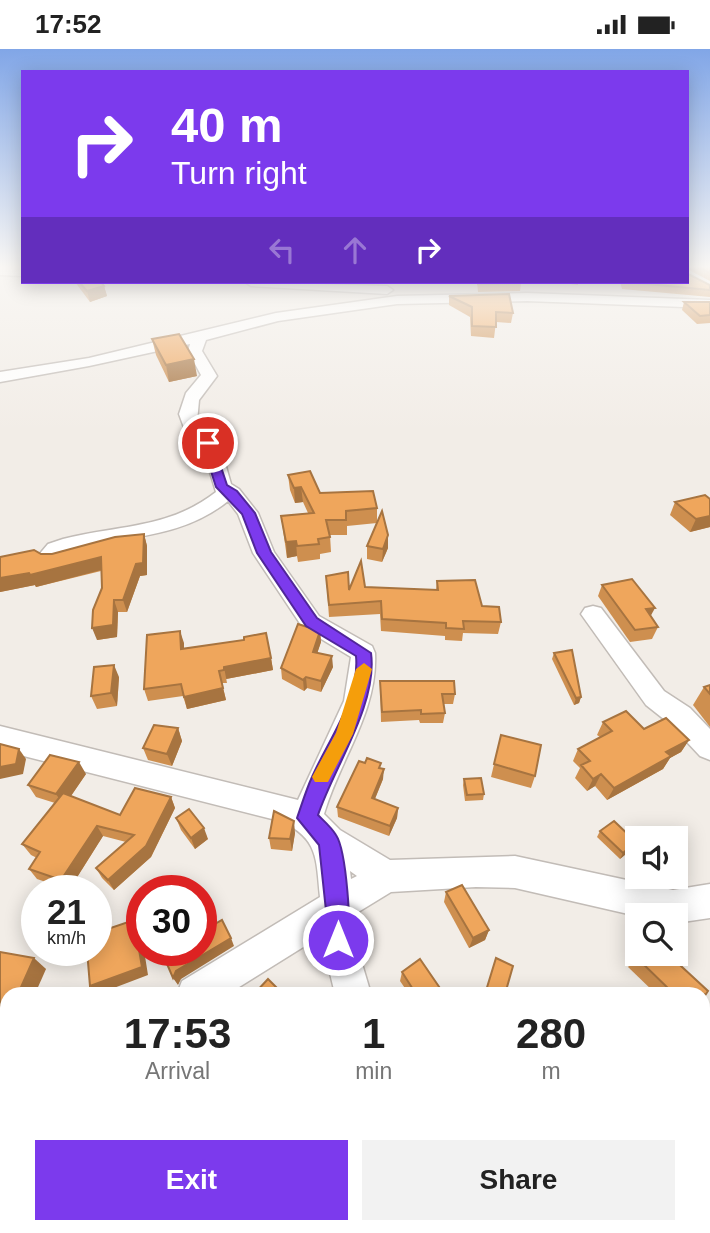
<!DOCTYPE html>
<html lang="en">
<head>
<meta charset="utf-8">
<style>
	:root { --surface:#fff; --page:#f2f2f2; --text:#222; --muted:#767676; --accent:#7c3aed }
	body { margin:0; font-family:Arial,sans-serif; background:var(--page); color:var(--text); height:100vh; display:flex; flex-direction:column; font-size:26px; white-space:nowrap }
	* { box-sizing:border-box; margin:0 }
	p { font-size:23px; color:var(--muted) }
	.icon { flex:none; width:38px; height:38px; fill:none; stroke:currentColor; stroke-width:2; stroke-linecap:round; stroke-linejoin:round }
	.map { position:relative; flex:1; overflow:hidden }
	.drawer { position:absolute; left:0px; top:938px; width:710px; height:247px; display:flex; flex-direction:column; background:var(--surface); border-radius:21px 21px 0 0; box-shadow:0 4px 18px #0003 }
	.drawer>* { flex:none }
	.top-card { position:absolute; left:21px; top:21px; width:668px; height:214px; border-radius:0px; box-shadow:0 4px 18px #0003; background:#7c3aed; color:#fff; overflow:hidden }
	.controls { position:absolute; left:625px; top:777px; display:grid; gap:14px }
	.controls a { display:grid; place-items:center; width:63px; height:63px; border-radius:0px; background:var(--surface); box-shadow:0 4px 18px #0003; font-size:35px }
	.speed { position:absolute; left:21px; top:826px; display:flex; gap:14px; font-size:35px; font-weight:700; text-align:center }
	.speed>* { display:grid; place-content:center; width:91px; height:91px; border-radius:50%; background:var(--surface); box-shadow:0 4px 18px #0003; line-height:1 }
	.speed small { font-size:18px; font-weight:400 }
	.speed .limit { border:10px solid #d22; background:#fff; color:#111 }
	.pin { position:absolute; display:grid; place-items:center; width:60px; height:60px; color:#fff; margin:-30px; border:4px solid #fff; border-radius:50%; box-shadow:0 2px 7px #0007 }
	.me { position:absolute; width:77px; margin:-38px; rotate:0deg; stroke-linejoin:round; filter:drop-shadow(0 0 5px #0008) }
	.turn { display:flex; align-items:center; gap:24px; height:147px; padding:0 35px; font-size:32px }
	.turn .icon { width:91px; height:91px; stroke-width:2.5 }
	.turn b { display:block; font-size:49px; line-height:60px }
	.lanes { display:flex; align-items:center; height:66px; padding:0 35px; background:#0003; justify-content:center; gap:35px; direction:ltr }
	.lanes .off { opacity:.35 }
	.eta { display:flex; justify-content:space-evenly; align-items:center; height:119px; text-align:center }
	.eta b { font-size:42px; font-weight:600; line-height:49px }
	.action { display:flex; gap:14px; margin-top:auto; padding:14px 35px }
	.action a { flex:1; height:80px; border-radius:0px; background:var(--accent); color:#fff; font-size:28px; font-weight:600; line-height:80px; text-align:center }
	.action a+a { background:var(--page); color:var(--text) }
	.status { display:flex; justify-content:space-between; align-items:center; height:49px; padding:0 35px; background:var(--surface); direction:ltr }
	.status svg { height:19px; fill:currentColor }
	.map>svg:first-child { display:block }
</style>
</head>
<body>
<div class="status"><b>17:52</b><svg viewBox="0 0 49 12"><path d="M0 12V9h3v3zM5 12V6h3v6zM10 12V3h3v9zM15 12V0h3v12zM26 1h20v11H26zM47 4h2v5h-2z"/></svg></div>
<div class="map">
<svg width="710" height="1184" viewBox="0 0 710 1184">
	<rect width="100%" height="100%" fill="#f2ede7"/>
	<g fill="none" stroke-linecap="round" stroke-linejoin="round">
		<!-- minor casing -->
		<g stroke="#c2bcb7" stroke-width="3">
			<g id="minor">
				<path d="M0,218L23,219V227L0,226Z"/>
				<path d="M245,233L387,237L393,241L387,245L251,237Z"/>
				<path d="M527,244L710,251V259L527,252L397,255L278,272L206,291L202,302L217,327L199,351L197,373L221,400L231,435L239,440L258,464L274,503L319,567L372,597L375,604C378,663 340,710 324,765L340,781L390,811L515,807L673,841L710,835V869L676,874V866L637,867L515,839L476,838L391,843L355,865V891L371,945H335L321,887L228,945H177L182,932L320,848C316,810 319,789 280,772L0,701V677L298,751L344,652L351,608L303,579L253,504L238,465L228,452C184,488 129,487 76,500C65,503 59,512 48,515L37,508L48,495L63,490C118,476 169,480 216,443L203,400L186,384L179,365L186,344L201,326L188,302L190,295L89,317L0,333V323L89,309L276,264L397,247ZM350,822L357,827L351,830Z"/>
				<path d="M593,557L601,559L664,642L690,659L710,680V711L700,707L670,675L646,656L581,565L585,559Z"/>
				<path d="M7,1096V1142L0,1145V1099Z"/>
				<path d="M488,1178H533L535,1184H490Z"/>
			</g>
		</g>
		<!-- minor -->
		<use href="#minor" fill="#fff" fill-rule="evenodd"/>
	</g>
	<!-- wall -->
	<g fill="#ce8f4f">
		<path d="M688,217H710V232L689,221Z"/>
		<path d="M688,225L710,236V248L622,240L620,233H688Z"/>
		<path d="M75,233H101L104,237L107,247L90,253Z"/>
		<path d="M477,233H520L521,234L520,242L478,243Z"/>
		<path d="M554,233H578V236Z"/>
		<path d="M449,247L513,264L511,274L496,273L494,289L471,287L470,268L449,256Z"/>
		<path d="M684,253H710V274L697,275L682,261Z"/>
		<path d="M152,290L197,327L169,333L156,306Z"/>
		<path d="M288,426L320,444L377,459V474L347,477V486H330L331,503L320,505V510L298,513L297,507L287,509L281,467L308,464L303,453L295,454L290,441Z"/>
		<path d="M675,453L710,478L690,483L670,466Z"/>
		<path d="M144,485L147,497V526L140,527L127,563H118L117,588L97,591L102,539L101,522L36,538L35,536L0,543V508L52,505Z"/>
		<path d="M388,486V499L382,513L367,510V497Z"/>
		<path d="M326,527L349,541L365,538L436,541L437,532L482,557L501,573L498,585L463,584L462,592L445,591V587L381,582L380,565L329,568Z"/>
		<path d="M602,536L651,567L658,578L652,590L630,593L598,547Z"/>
		<path d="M180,582L184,600L271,609L273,621L226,630L227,634H222L226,651L187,660L183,647L148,652L144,640Z"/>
		<path d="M320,582L321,593L317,604L333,618L321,643L307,639L304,642L282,630L281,619Z"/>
		<path d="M554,604L581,648L579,654L574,656L552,610Z"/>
		<path d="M119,628L117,657L97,660L91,647Z"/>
		<path d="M380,632L455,645L453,655H443L445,664L443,674H420L419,671L381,673Z"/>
		<path d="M710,636V678L693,656L704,638Z"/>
		<path d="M603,673L644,680L689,691L681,703L670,709L663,720L607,751L595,737L587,742L575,729L580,719L573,712L578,700L600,688L597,686Z"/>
		<path d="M178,679L182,692L172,717L148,711L143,699Z"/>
		<path d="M501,686L535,727L531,739L491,728Z"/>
		<path d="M381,719L383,730L375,750L398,759L397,769L389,787L338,768L337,758Z"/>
		<path d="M86,725L71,747L120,766L171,748L175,759L151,808L114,841L102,829L96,819L126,793L103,787L69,841L37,830L29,820L37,809L31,806L22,795L55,754L36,748L28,736Z"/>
		<path d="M464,730L484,745L483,751L465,752L463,736Z"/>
		<path d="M176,769L208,790L195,800L181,781Z"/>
		<path d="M600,782L636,793L633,799L620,810L597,788Z"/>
		<path d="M295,784L292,802L271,800L269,789Z"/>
		<path d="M446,843L489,881L485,891L469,899L444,853Z"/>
		<path d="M0,903L46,920L7,945V973L0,972Z"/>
		<path d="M641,905L704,945H656L628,918Z"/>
		<path d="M402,923L444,945H409L400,932Z"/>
		<path d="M710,996V1029L704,1030V997Z"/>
		<path d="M595,1178H647L649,1184H579Z"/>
	</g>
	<!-- shaded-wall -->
	<g fill="#a77440">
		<path d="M104,237L107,247L90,253L87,242Z"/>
		<path d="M194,310L197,327L169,333L166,316Z"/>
		<path d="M301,438L303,453L295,454L294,439Z"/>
		<path d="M710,467V478L690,483L696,470Z"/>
		<path d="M144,485L147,497V526L140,527L127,563L123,551L136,515Z"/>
		<path d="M388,486V499L382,513L383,500Z"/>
		<path d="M296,492L297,507L287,509L286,493Z"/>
		<path d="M101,508L105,520L36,538L35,536L0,543V529Z"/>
		<path d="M114,551L118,563L117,588L97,591L92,579Z"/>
		<path d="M655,559L649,570L646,560Z"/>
		<path d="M180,582L184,594V612L181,600Z"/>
		<path d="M320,582L321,593L314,614L313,603Z"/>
		<path d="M332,607L333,618L321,643V632Z"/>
		<path d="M271,609L273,621L226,630L227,634L224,618Z"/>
		<path d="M114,616L119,628L117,657L111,644Z"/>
		<path d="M306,628L307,639L304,642L303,631Z"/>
		<path d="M223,639L226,651L187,660L184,648Z"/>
		<path d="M581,648L579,654L574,656L576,649Z"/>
		<path d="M178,679L182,692L172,717L167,705Z"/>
		<path d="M689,691L681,703L670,709L663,720L607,751L614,739L666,703Z"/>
		<path d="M19,700L26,710L23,725L0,730V718Z"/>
		<path d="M79,713L86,725L64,757L56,745Z"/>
		<path d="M384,720L383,730L371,759L372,749Z"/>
		<path d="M601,725L595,737L587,742L593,730Z"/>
		<path d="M171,748L175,759L151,808L114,841L108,831Z"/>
		<path d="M398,759L397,769L389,787L390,777Z"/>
		<path d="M294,772L295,784L292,802L290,790Z"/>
		<path d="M97,777L103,787L69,841L61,831Z"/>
		<path d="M204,779L208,790L195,800L191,789Z"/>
		<path d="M636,793L633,799L620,810L623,804Z"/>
		<path d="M134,871L141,880L142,901H144L148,926L98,945L90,937Z"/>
		<path d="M489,881L485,891L469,899L473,889Z"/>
		<path d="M231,889L234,897L181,930L178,936L173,929L175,901L183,917Z"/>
		<path d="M34,909L46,920L35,945H18Z"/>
		<path d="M98,1178H113L107,1184H95L94,1183Z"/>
		<path d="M145,1178H157L153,1184H141Z"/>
	</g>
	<!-- building -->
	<g fill="#efa65c" stroke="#a77440" stroke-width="2">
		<path d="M697,217H710V224Z"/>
		<path d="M688,223V225L710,236V241L626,233H688Z"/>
		<path d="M79,233H101L104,237L87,242Z"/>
		<path d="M478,233H520L521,234L478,235Z"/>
		<path d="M509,245L513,264L496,263V278L472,277V258L449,247Z"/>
		<path d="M684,253H710V266L700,267Z"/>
		<path d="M179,285L194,310L166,316L152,290Z"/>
		<path d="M310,422L320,444L373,442L377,459L346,462V471H326L330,488L318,490L319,495L297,497L296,492L286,493L281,467L314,464L301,438L294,439L288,426Z"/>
		<path d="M705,446L710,450V467L696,470L675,453Z"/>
		<path d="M382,462L388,486L383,500L367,497Z"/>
		<path d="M144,485L143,514L136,515L123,551H114L113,576L92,579L93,561L102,539L101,508L30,526L29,524L0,529V508L34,501L41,505H52L115,488Z"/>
		<path d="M361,512L365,538L438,541L437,532L475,531L482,557L499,558L501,573L463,572L464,580L446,579V574L382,570L381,552L329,556L326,527L348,523L349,541Z"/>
		<path d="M632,530L655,559L646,560L658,578L635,581L602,536Z"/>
		<path d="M298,575L320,582L313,603L332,607L321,632L306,628L303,631L281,619Z"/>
		<path d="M180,582L181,600L244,591V588L266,584L271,609L224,618V621L219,622L223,639L184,648L181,635L144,640L147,586Z"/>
		<path d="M572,601L581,648L576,649L554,604Z"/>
		<path d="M114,616L111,644L91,647L94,618Z"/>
		<path d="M380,632H454L455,645H442L445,664L421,665V661L382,663Z"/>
		<path d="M710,636V645L704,638Z"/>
		<path d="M626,662L644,680L666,669L689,691L666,703L671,707L614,739L601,725L593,730L581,716L590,712L578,700L612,682L603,673Z"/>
		<path d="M154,676L178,679L167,705L143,699Z"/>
		<path d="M501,686L541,696L535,727L494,715Z"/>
		<path d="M0,695L19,700L16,715L0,718Z"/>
		<path d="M50,706L79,713L56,745L28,736Z"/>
		<path d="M367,709L381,714L379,719L384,720L372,749L398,759L390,777L337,758L359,712L365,714Z"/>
		<path d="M481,729L484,745L467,746L464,730Z"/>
		<path d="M135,739L171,748L146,797L108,831L96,819L134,786L97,777L61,831L29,820L40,803L22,795L63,744L120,766Z"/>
		<path d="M189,760L204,779L191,789L176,769Z"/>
		<path d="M274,762L294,772L290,790L269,789Z"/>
		<path d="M614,772L636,793L623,804L600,782Z"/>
		<path d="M462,836L489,881L473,889L446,843Z"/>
		<path d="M134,871L142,918L90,937L87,901H96V884Z"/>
		<path d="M222,871L231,889L176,922L173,929L161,901H175L179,910L186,906L183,901H201V883Z"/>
		<path d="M0,903L34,909L18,945H7V966L0,965Z"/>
		<path d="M641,905H668L708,942L704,948V945H674L637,909Z"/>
		<path d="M496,909L513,917L505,945H485Z"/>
		<path d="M420,910L444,945H416L402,923Z"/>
		<path d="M268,930L283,945H254Z"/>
		<path d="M617,941L625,945H616Z"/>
		<path d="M710,996V1024L704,1025V997Z"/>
		<path d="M704,1146L708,1175L704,1174Z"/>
		<path d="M14,1178H98L94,1183L95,1184H17Z"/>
		<path d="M133,1178H145L141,1184H139Z"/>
		<path d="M601,1178H647L649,1184H586Z"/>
	</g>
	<!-- sky -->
	<linearGradient id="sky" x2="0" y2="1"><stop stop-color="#81a6e7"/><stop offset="0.57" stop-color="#f9f7f4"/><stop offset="1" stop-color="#f9f7f4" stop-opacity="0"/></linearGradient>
	<rect width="710" height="382" fill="url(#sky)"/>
	<!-- route -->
	<path fill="#7c3aed" stroke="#51269a" stroke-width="2" d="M208,391L213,394L227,436L237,442L255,464L271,503L317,569L371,604C378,655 334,718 318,766C324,772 332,779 336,786C346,801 353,883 346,899L338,903L330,899L319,796L297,769C302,755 306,741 312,728C328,691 360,650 356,607L306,577L257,504L242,465L216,438L202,394Z"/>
	<!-- slow -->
	<path fill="#f59e0b" d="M364,614L372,620L353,685L328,733H315L312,728L336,684L356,620Z"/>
</svg>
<div class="controls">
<a><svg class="icon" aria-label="sound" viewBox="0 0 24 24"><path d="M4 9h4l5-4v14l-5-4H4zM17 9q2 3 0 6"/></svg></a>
<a><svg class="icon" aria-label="search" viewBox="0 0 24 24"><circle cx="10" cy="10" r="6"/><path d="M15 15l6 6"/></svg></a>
</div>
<div class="speed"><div>21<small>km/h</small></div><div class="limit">30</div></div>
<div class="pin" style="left:208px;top:394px;background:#d93025"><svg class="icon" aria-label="arrive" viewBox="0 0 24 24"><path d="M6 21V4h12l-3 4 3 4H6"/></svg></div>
<svg class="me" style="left:338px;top:891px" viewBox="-20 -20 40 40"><circle r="17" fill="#7c3aed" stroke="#fff" stroke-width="3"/><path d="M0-11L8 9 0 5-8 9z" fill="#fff"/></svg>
<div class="top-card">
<div class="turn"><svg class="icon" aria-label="right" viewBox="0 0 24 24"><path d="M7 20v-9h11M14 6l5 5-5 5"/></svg><div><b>40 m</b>Turn right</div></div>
<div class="lanes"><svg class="icon off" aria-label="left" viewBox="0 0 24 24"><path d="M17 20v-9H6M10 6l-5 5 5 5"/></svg><svg class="icon off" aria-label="ahead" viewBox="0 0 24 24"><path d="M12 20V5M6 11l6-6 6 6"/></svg><svg class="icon" aria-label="right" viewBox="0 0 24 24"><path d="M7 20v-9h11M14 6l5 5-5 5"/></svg></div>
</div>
<section class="drawer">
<div class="eta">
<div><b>17:53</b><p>Arrival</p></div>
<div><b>1</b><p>min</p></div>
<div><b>280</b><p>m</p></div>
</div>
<div class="action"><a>Exit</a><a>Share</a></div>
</section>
</div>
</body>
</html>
